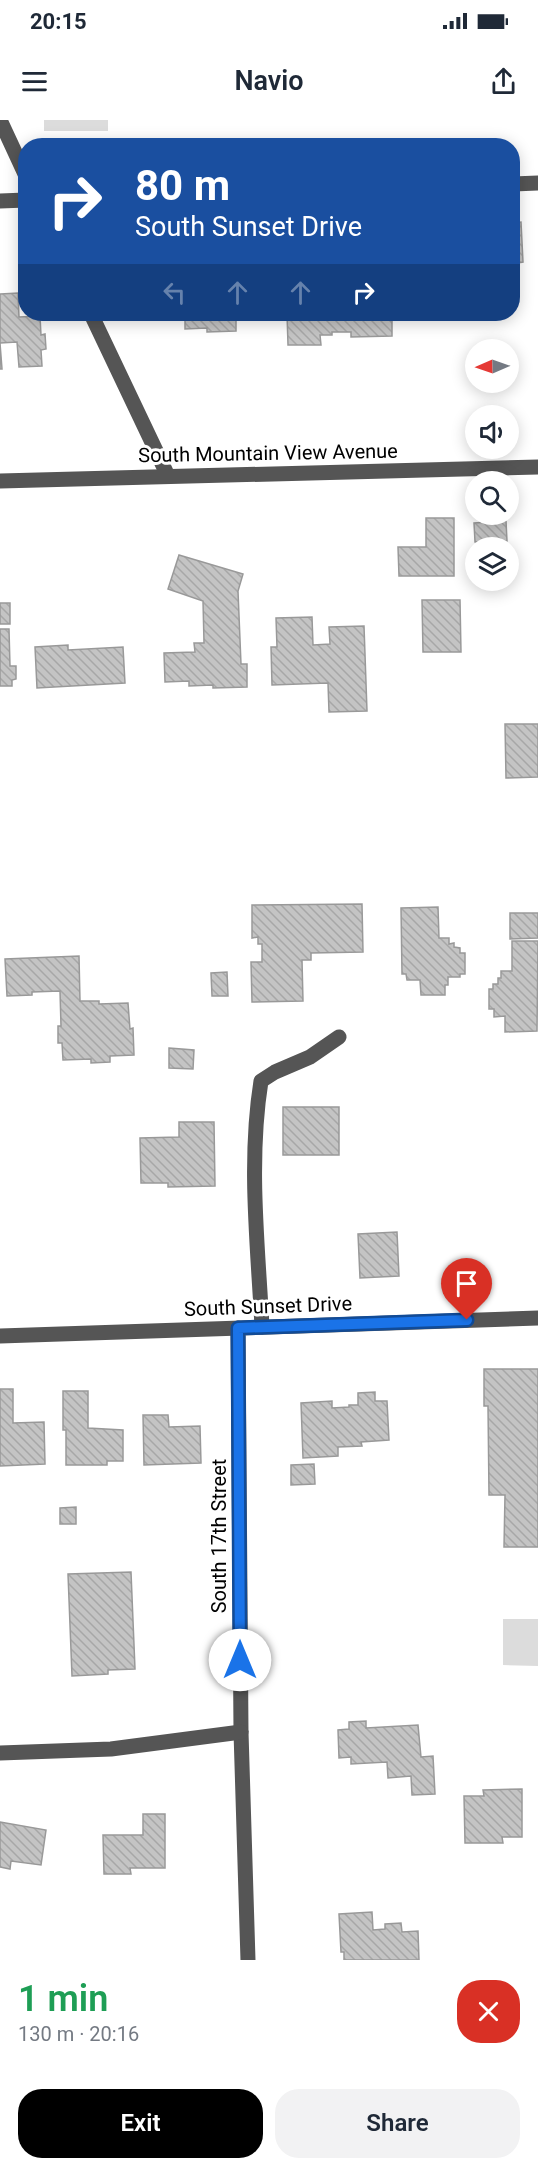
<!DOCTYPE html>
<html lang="en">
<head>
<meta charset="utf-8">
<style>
	:root { --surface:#fff; --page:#f2f2f3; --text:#1f2937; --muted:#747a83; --accent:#000 }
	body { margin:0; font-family:Roboto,sans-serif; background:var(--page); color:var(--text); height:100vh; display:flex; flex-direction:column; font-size:22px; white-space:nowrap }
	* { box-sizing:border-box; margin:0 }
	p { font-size:20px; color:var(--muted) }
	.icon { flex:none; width:33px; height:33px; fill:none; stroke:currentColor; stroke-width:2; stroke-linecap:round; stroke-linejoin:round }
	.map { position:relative; height:1840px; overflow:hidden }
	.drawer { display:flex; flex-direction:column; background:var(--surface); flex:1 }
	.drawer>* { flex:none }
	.top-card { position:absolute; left:18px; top:18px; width:502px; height:183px; border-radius:24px; box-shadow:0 3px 15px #0003; background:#1a4fa0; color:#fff; overflow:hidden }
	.needle { width:39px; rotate:268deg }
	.controls { position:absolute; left:465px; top:219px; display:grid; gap:12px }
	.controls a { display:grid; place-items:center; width:54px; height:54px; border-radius:50%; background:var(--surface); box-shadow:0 3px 15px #0003; font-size:30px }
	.pin { position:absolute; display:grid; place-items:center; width:51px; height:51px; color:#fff; margin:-62px -26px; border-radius:50% 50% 50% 0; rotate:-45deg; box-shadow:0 0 6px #0007 }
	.pin .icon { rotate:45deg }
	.me { position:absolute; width:66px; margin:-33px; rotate:0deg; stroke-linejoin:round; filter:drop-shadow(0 0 4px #0008) }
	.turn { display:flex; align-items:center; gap:21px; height:126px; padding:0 18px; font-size:27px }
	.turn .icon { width:78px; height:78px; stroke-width:2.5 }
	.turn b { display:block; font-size:42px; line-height:51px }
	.lanes { display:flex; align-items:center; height:57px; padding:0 18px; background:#0003; justify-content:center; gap:30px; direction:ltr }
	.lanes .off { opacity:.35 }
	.round { display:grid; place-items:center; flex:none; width:63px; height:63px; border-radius:24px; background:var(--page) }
	.summary { display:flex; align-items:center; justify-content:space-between; height:102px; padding:0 18px }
	h1 { font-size:36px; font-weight:600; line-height:45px; color:#1e9e55 }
	.cta { display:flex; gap:12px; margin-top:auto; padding:12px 18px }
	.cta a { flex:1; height:69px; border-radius:24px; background:var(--accent); color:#fff; font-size:24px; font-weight:600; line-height:69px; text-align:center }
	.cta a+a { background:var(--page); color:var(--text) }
	.status { display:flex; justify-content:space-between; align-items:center; height:42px; padding:0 30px; background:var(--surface); direction:ltr }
	.status svg { height:16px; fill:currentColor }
	header { display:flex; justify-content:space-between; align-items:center; height:78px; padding:0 18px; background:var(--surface); font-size:27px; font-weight:600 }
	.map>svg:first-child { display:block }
</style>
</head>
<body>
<div class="status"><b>20:15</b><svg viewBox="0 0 49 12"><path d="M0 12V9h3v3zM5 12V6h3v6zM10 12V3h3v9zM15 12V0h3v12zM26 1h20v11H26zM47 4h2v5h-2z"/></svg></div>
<header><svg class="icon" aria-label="menu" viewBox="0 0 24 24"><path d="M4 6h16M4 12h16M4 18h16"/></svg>Navio<svg class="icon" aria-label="share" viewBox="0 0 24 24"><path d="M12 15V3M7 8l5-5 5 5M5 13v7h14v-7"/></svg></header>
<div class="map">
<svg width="538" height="1840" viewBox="0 0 538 1840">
	<defs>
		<pattern id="building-back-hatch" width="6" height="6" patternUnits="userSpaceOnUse" patternTransform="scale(1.5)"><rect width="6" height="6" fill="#c4c4c4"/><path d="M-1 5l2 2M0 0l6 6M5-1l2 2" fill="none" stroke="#a7a7a7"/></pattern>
	</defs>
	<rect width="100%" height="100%" fill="#fff"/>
	<!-- grass -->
	<g fill="#dcdcdc">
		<rect x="44" y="0" width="64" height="11"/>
		<path d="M503,1499H538V1546L503,1545Z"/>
	</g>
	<!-- building -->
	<g fill="url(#building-back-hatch)" stroke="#999" stroke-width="1.5">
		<path d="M521,102L523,142L517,143L518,160L513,161V103Z"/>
		<path d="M18,173L19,197L40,196L41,215L45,214L46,229L41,230L42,246L19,247L17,222L0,223L2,249H0V174Z"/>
		<path d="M153,194H270L271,196L236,195V211L207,212V208L185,209V200H168L167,194Z"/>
		<path d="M287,194H392V216L351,217V212H332V215H320L321,225H288Z"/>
		<path d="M450,194H471V197L450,199Z"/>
		<path d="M426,398H454V456H399L398,427H426Z"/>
		<path d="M506,401L507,421L475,422L474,403Z"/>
		<path d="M179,435L243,454L238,471L241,544H247V567L213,568V565L189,566V561L165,562L164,533L195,532L194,523H204L203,481L168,469Z"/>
		<path d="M422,480H460L461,532H423Z"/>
		<rect x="0" y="483" width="10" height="21"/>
		<path d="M312,497L313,525L330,524L329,507L364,506L367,591L329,592L328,563L272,565L271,527H277L276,498Z"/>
		<path d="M0,509H9L10,546H16V559L12,560V566H0Z"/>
		<path d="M68,525V530L123,527L125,563L37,568L35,527Z"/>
		<path d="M505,604H538V657L506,658Z"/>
		<path d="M362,784L363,832L311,833V840H302L303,881L252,882L251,842H262V824H258V817L252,818V785Z"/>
		<path d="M438,787L439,818H449V824L454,823V827L460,828V833H465V854H460V857H448V865H445V875H421L420,860H407L406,854H402L401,788Z"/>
		<path d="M510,793H538V818L510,819Z"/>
		<path d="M512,821H538L537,911L505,912V896L494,897V889H489V869H493V864H498V858H501V851H512Z"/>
		<path d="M79,836L80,881H99V884L128,883L130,909L133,908L134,935L110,936V942L91,943V939L63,940L62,923H58V906H61L60,871L32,872V875L7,876L5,839Z"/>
		<path d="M227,852L228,876H212L211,853Z"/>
		<path d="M169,928L194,930L193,949L169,948Z"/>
		<rect x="283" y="987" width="56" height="48"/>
		<path d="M179,1002H214L215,1066L168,1067V1063H141L140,1018L179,1017Z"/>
		<path d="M397,1112L399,1156L360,1158L358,1114Z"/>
		<path d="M484,1249H538V1427H504L505,1375H489L488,1286H484Z"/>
		<path d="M0,1269H13V1303L44,1302L45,1344L0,1346Z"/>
		<path d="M63,1271H88V1308L123,1310V1341H107V1345H66V1310H63Z"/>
		<path d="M375,1272V1281H387L389,1320L361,1322L362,1326L338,1327V1336L303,1338L301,1283L332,1281V1288L349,1287V1285H358V1273Z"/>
		<path d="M143,1295H168L169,1307L200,1306L201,1343L144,1345Z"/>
		<path d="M314,1344L315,1364L291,1365V1345Z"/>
		<path d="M76,1387V1404H60V1388Z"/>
		<path d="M131,1452L135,1549L108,1550V1554L72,1556L68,1454Z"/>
		<path d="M366,1601V1608L418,1605L421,1637L433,1636L435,1674L412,1675L411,1656L388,1658L387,1642L351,1644V1637L339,1638L338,1610L349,1609V1602Z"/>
		<path d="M522,1669V1717H502L503,1723H465L464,1676H484L483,1670Z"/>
		<path d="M143,1694H165V1748H130L131,1754H104L103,1715H143Z"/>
		<path d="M0,1702L46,1710L41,1745L11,1741L10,1749L0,1747Z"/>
		<path d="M372,1792L373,1810L385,1809V1804L401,1803L402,1812L418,1811L419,1840H344V1832H341L339,1794Z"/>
	</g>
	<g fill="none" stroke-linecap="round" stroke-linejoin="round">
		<!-- minor -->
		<g stroke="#555" stroke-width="15">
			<path d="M0,0L26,56"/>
			<path d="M513,64L538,63"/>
			<path d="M0,81L26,80"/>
			<path d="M91,194L168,356"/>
			<path d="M0,361L538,347"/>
			<path d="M262,1207C258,1126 248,1043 261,961L275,952L310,937L339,917"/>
			<path d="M238,1208L241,1612L248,1840"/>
			<path d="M0,1216L538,1198"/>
			<path d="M0,1633L111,1629L241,1612"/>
		</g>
	</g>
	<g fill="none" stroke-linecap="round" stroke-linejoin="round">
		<!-- route casing -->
		<g stroke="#114b97" stroke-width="15">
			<path id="route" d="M240,1540L238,1208L467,1200"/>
		</g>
		<!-- route -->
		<use href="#route" stroke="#1a73e8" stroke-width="10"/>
	</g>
	<g text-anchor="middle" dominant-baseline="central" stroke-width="6" stroke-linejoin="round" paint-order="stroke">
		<!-- street labels -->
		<g font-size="20" fill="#000" stroke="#fff">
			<text transform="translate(268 333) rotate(-1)">South Mountain View Avenue</text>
			<text transform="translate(268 1186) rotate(-2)">South Sunset Drive</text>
			<text transform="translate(219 1416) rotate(-90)">South 17th Street</text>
		</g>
	</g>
</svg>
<div class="controls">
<a><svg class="needle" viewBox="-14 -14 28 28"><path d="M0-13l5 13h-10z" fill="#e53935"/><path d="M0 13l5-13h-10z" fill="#747a83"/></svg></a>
<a><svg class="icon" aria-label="sound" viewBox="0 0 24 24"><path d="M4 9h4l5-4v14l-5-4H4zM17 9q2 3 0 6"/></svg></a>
<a><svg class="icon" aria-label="search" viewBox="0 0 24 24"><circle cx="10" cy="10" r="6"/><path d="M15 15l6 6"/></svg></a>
<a><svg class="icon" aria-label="layers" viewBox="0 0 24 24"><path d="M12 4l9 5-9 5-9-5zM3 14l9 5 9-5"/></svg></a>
</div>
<div class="pin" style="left:467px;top:1200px;background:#d93025"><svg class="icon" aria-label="arrive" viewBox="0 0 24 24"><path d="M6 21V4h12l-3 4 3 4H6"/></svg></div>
<svg class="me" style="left:240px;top:1540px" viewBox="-20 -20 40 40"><circle r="19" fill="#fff"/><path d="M0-13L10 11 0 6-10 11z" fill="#1a73e8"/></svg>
<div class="top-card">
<div class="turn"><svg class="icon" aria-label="right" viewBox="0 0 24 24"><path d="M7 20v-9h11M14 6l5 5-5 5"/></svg><div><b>80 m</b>South Sunset Drive</div></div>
<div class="lanes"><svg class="icon off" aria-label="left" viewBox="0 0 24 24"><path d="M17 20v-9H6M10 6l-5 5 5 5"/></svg><svg class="icon off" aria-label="ahead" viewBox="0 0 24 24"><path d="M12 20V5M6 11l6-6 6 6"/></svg><svg class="icon off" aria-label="ahead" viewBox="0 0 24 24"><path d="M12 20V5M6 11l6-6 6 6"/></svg><svg class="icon" aria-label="right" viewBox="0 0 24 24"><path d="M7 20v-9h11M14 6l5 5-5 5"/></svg></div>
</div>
</div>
<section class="drawer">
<div class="summary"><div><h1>1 min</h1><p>130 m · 20:16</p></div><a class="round" style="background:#d93025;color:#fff"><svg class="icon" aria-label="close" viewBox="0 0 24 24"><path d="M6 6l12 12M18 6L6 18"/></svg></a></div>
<div class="cta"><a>Exit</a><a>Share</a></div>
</section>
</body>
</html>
